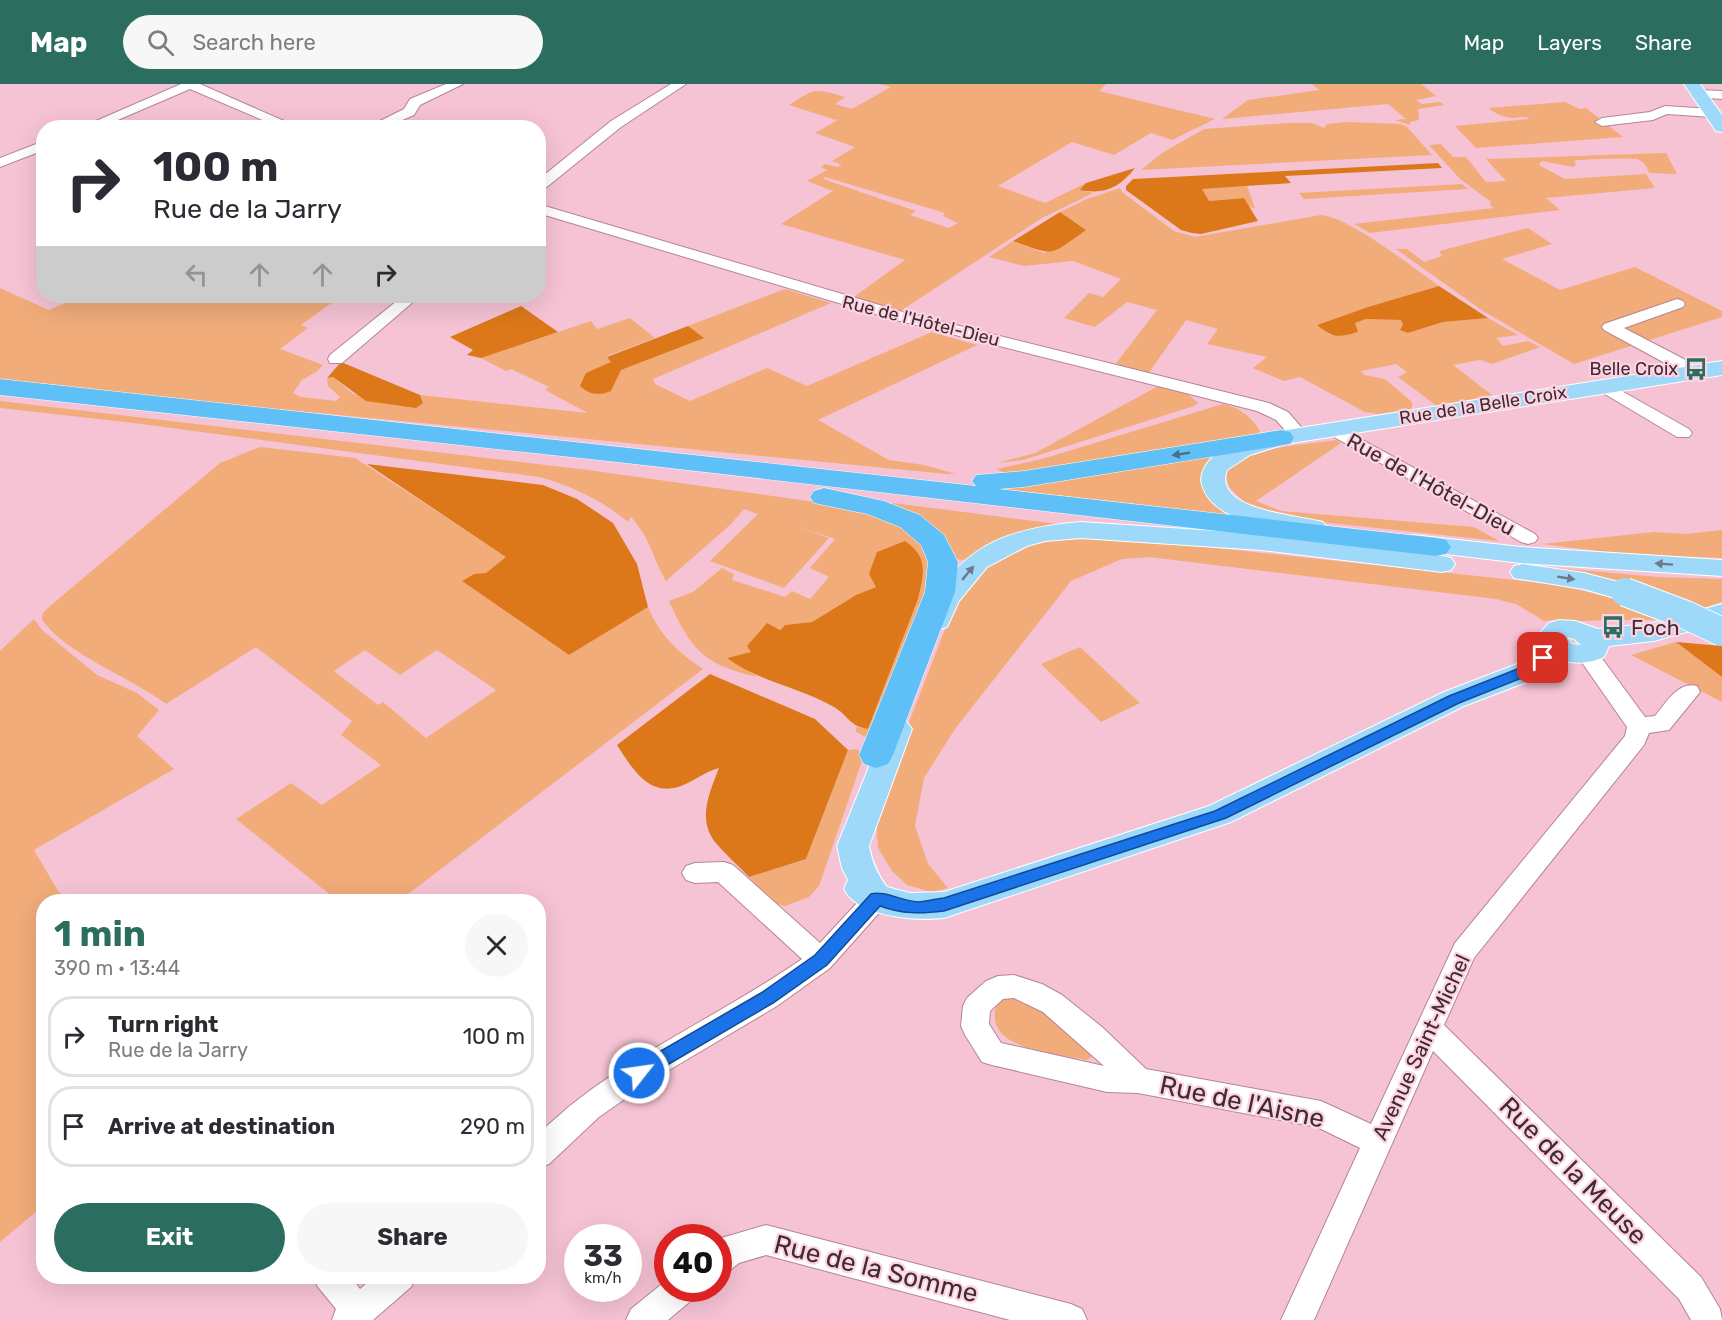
<!DOCTYPE html>
<html lang="en">
<head>
<meta charset="utf-8">
<style>
	:root { --surface:#fff; --page:#f7f7f7; --text:#2b2b33; --muted:#7c7c81; --line:#e1e1e2; --accent:#2b6e5f }
	body { margin:0; font-family:Rubik,sans-serif; background:var(--page); color:var(--text); height:100vh; display:flex; flex-direction:column; font-size:22px; white-space:nowrap }
	* { box-sizing:border-box; margin:0 }
	p { font-size:20px; color:var(--muted) }
	.icon { flex:none; width:33px; height:33px; fill:none; stroke:currentColor; stroke-width:2; stroke-linecap:round; stroke-linejoin:round }
	.map { position:relative; flex:1; overflow:hidden }
	.drawer { position:absolute; left:36px; top:810px; width:510px; height:390px; display:flex; flex-direction:column; background:var(--surface); border-radius:24px; box-shadow:0 6px 24px #0002 }
	.drawer>* { flex:none }
	.hud { position:absolute; left:36px; top:36px; width:510px; height:183px; border-radius:24px; box-shadow:0 6px 24px #0002; background:#fff; color:var(--text); overflow:hidden }
	.speed { position:absolute; left:564px; top:1140px; display:flex; gap:12px; font-size:30px; font-weight:700; text-align:center }
	.speed>* { display:grid; place-content:center; width:78px; height:78px; border-radius:50%; background:var(--surface); box-shadow:0 6px 24px #0002; line-height:1 }
	.speed small { font-size:15px; font-weight:400 }
	.speed .limit { border:9px solid #d22; background:#fff; color:#111 }
	.pin { position:absolute; display:grid; place-items:center; width:51px; height:51px; color:#fff; margin:-26px; border-radius:12px; box-shadow:0 3px 9px #0006 }
	.me { position:absolute; width:66px; margin:-33px; rotate:60deg; stroke-linejoin:round; filter:drop-shadow(0 0 4px #0008) }
	.turn { display:flex; align-items:center; gap:21px; height:126px; padding:0 18px; font-size:27px }
	.turn .icon { width:78px; height:78px; stroke-width:2.5 }
	.turn b { display:block; font-size:42px; line-height:51px }
	.lanes { display:flex; align-items:center; height:57px; padding:0 18px; background:#0003; justify-content:center; gap:30px; direction:ltr }
	.lanes .off { opacity:.35 }
	.round { display:grid; place-items:center; flex:none; width:63px; height:63px; border-radius:32px; background:var(--page) }
	.summary { display:flex; align-items:center; justify-content:space-between; height:102px; padding:0 18px }
	h1 { font-size:36px; font-weight:700; line-height:45px; color:var(--accent) }
	.primary-button { display:flex; gap:12px; margin-top:auto; padding:12px 18px }
	.primary-button a { flex:1; height:69px; border-radius:36px; background:var(--accent); color:#fff; font-size:24px; font-weight:700; line-height:69px; text-align:center }
	.primary-button a+a { background:var(--page); color:var(--text) }
	ul { padding:0; list-style:none }
	li { display:flex; align-items:center; gap:18px; height:81px; margin:0 12px 9px; padding:0 6px; border:3px solid var(--line); border-radius:24px }
	li div { flex:1 }
	li b { display:block; font-size:22px }
	li em { font-style:normal }
	header { display:flex; align-items:center; gap:36px; box-sizing:border-box; height:84px; padding:0 30px; background:var(--accent); color:#fff }
	header strong { font-size:28px }
	nav { display:flex; gap:33px; margin-inline-start:auto; font-size:21px }
	.search { width:420px; height:54px; background:var(--page); display:flex; align-items:center; gap:15px; box-sizing:border-box; padding:0 21px; border-radius:33px; color:var(--muted); font-size:22px }
	.map>svg:first-child { display:block }
</style>
</head>
<body>
<header>
<strong>Map</strong>
<div class="search"><svg class="icon" aria-label="search" viewBox="0 0 24 24"><circle cx="10" cy="10" r="6"/><path d="M15 15l6 6"/></svg>Search here</div>
<nav><a>Map</a><a>Layers</a><a>Share</a></nav>
</header>
<div class="map">
<svg width="1722" height="1236" viewBox="0 0 1722 1236">
	<rect width="100%" height="100%" fill="#f6c3d4"/>
	<!-- green -->
	<g fill="#f1ac7a" fill-rule="evenodd">
		<path d="M879,0H1106L1099,7L1215,35L1172,56L1151,49L1114,71L1072,58L998,102L1045,119L1086,99L1081,106L1093,109L1042,134L899,228L851,215L905,176L781,140L833,107L807,97L827,86L821,83L825,80L837,83L842,81L832,77L855,63L815,49L841,34L836,36L789,21C815,4 815,4 845,13L835,20L852,25L891,3ZM825,93L945,129L943,132L958,139L949,144L910,131L916,127L823,95Z"/>
		<path d="M1312,0H1421L1436,12L1416,16L1422,20L1440,18L1444,21L1418,25L1419,36L1410,38V41L1395,36L1406,35L1388,20L1222,35L1248,16L1319,6Z"/>
		<path d="M1565,18L1580,25L1586,24L1623,53L1476,64L1455,42L1530,35C1523,31 1518,34 1511,34C1502,33 1495,29 1488,24Z"/>
		<path d="M1346,38L1401,40L1407,43L1432,71L1141,86L1162,69L1204,45L1287,39H1312L1324,44L1327,40Z"/>
		<path d="M1441,60L1453,73H1466L1486,98L1506,97L1486,75L1666,69L1677,90L1649,89C1647,83 1645,78 1637,75C1633,74 1579,75 1574,77L1576,81L1573,83L1542,77L1539,81L1565,95L1646,90L1655,104L1546,114L1560,126L1370,149L1354,140L1494,124L1490,121L1491,118L1460,95L1429,61Z"/>
		<path d="M1462,100L1468,105L1304,115L1299,109Z"/>
		<path d="M1247,102L1255,124L1249,123L1243,114L1209,117L1201,105Z"/>
		<path d="M1120,104L1122,108L1174,147L1195,153L1321,131C1351,134 1412,183 1439,202L1368,223L1317,241L1330,251L1357,248L1355,239L1366,235L1402,236L1408,249L1443,238L1488,234L1518,251L1496,254L1503,262L1528,257L1540,263L1492,280L1480,276L1453,281L1492,311L1437,322L1398,293L1407,288L1396,280L1361,287L1364,291L1385,295L1412,318V325L1379,330L1365,328L1300,293L1284,297L1253,284L1267,273L1207,260L1218,245L1186,236L1148,290L1114,282L1157,226L1127,218L1095,243L1064,234L1089,209L1103,213L1121,195L1073,177L1024,182L989,173L1013,157L1044,169L1086,146L1060,128L1087,115Z"/>
		<path d="M1528,144L1552,160L1502,175L1560,206L1635,183L1722,227V233L1574,280L1483,227L1396,165H1407L1424,178L1442,172L1439,167Z"/>
		<path d="M0,204L49,226L80,212L234,213L270,212L280,214L284,212H341L301,241L308,244L280,265L323,281L316,288L302,296L293,309L301,313L336,317L340,313L328,302L327,294L333,293L353,310L423,319L420,311L588,329L545,306L549,303L511,285L506,287L481,274L591,237L597,245L630,234L655,254L607,272L611,278V307L621,286L703,254L688,242L785,205L831,219L653,295L655,300L690,317L767,284L807,302L932,248L977,261L818,336L889,376L924,381L956,390H947L0,298Z"/>
		<path d="M1162,300L1182,305L1198,319L1194,322L1023,376L998,379L1035,369Z"/>
		<path d="M0,317L588,386L857,424L908,446L933,474L931,499L868,654L856,648V643L868,645L918,515C924,490 929,473 905,457L876,503L856,511L812,538L785,541L752,568L728,574L758,593C704,581 691,566 669,517L693,508L722,484L734,490L732,496L785,513L792,507L810,515L829,493L810,484L835,455L797,442L829,454L784,504L710,477L758,430L744,425L731,440L666,497C652,473 651,455 631,433L628,438C602,416 572,402 539,393L134,339L0,324Z"/>
		<path d="M1223,320C1240,324 1251,332 1260,347L1254,353L1031,389H1005L996,385L1042,375Z"/>
		<path d="M1337,356L1341,359L1256,417L1281,427L1474,443L1499,457L1302,436L1274,429L1245,419L1229,403L1226,393L1228,382C1255,362 1304,361 1337,356Z"/>
		<path d="M260,363L355,374L507,473L486,489L474,490L462,497L569,571L648,523C660,552 678,568 703,585L399,817H338L236,735L291,699L322,721L381,681L341,651L352,637L256,563L166,620C131,593 70,573 42,536L43,529L50,522L220,379ZM365,566L400,591L437,566L496,606L426,654L383,618L378,621L334,587Z"/>
		<path d="M1232,366L1214,377L1239,432L958,402H1023Z"/>
		<path d="M893,419L1066,441L970,476L951,475L891,423Z"/>
		<path d="M1722,446V474L1622,470L1542,460L1654,448L1686,450Z"/>
		<path d="M1057,451L1171,459L1551,500C1594,508 1634,519 1674,537C1643,535 1612,536 1581,537C1568,537 1557,535 1544,537L1516,520L1496,515L1149,473L1122,475L1071,497L955,645L924,694L915,742L928,780L948,804L931,808L907,801L892,787L878,764L876,731L887,695L961,504L986,480L1018,462Z"/>
		<path d="M1525,481L1658,493L1722,495V518L1696,527Z"/>
		<path d="M34,535L42,546L97,591L137,609L159,626L137,652L174,685L34,766L58,807L70,817L44,818L43,1122L0,1158V567Z"/>
		<path d="M1676,558L1722,593V618L1631,571Z"/>
		<path d="M1080,563L1140,619L1101,638L1041,580Z"/>
		<path d="M857,665L864,671L819,802L809,813L785,822L773,819L749,793L806,775L848,666Z"/>
		<path d="M1022,908L1095,971L1086,976C1059,970 990,966 995,929C996,914 1010,911 1022,908Z"/>
	</g>
	<!-- forest -->
	<g fill="#dc781a">
		<path d="M1438,79L1442,84L1285,92L1291,99L1202,105L1209,117L1244,114L1258,137L1201,150L1192,149L1181,146L1126,106V102L1133,95Z"/>
		<path d="M1135,84C1120,103 1105,111 1080,106L1086,99Z"/>
		<path d="M1060,128L1086,146C1049,172 1056,173 1013,157Z"/>
		<path d="M1439,202L1488,234L1443,238L1408,249L1400,246L1403,241L1401,236L1366,235L1355,239L1358,248C1337,254 1333,254 1317,241L1368,223Z"/>
		<path d="M521,222L558,248L481,274L467,271L473,266L450,253Z"/>
		<path d="M688,242L704,254L621,286L611,307C599,312 590,311 580,302L586,289L611,278L607,273Z"/>
		<path d="M341,278L420,311L423,319L416,324L366,317L333,293L327,294Z"/>
		<path d="M367,380L543,401L577,415L613,439L637,480L648,523L569,571L462,497L474,490L486,489L506,473Z"/>
		<path d="M905,457C929,473 924,490 918,515L868,645C849,642 849,632 834,623C800,603 759,598 727,574L751,568L747,562L767,539L780,546L785,541L812,538L856,511L876,503L869,490L877,468Z"/>
		<path d="M1676,558L1722,562V593Z"/>
		<path d="M710,590L815,635L848,666L806,775L749,793C740,783 716,762 711,752C699,730 711,705 719,684C704,688 694,697 681,702C649,714 632,684 617,661Z"/>
	</g>
	<g fill="none" stroke-linecap="round" stroke-linejoin="round">
		<!-- minor casing -->
		<g stroke="#b48595" stroke-width="2">
			<g id="minor">
				<path d="M181,0H200L300,44H281L190,5L99,44H80Z"/>
				<path d="M446,0H463L420,21L414,31L384,44H366L404,25L410,15Z"/>
				<path d="M671,0H686L621,43L543,106L538,107V96L611,37Z"/>
				<path d="M1699,6L1722,7V15L1694,13L1693,10L1694,7Z"/>
				<path d="M1665,22L1712,25L1719,29L1712,33L1667,30L1653,36L1602,42L1595,38L1602,34L1650,28Z"/>
				<path d="M44,57V66L0,83V74Z"/>
				<path d="M538,120L903,228L1269,319L1288,328L1308,351L1305,355H1293L1276,336L1257,327L892,235L538,129Z"/>
				<path d="M403,212H420L342,279H330L328,275L330,271Z"/>
				<path d="M1677,215L1683,217L1685,220L1683,223L1624,244L1701,284L1704,288L1701,292H1689L1604,246L1602,243L1604,240Z"/>
				<path d="M1604,297L1689,345L1692,349L1689,353H1677L1598,306L1595,302L1598,298Z"/>
				<path d="M1333,340L1535,450L1538,454L1535,458L1528,460L1521,458L1327,349L1324,345L1327,341Z"/>
				<path d="M1587,563L1595,565L1645,633L1655,632C1666,619 1678,597 1697,602L1700,608L1669,646L1649,649L1644,661L1474,874L1444,941L1701,1193L1720,1225L1722,1236H1691L1679,1215L1433,967L1314,1236H1281L1360,1064L1317,1043L1138,1009L1107,1008L992,981L982,978L965,951L961,942L963,922L967,914L986,897L998,892L1014,891L1042,900L1062,911L1102,943L1146,985L1321,1017L1371,1040L1455,859L1625,652L1627,643L1576,570L1579,565ZM1014,914L1043,928L1104,982L1001,959L989,940L990,927L1003,915Z"/>
				<path d="M724,778L733,781L820,859L868,807L877,804L886,807L890,814L886,821L830,884L777,922L649,998L599,1033L549,1080L538,1084V1050C552,1038 565,1025 580,1014C650,961 730,925 802,875L718,798L695,799L686,796L682,789L686,782L695,779Z"/>
				<path d="M766,1141L1071,1220L1082,1225L1087,1236H1010L766,1171L739,1179L729,1187L718,1191V1155Z"/>
				<path d="M313,1192H350L360,1205L375,1192H416L411,1203L373,1236H332L336,1225L318,1203Z"/>
				<path d="M668,1195V1204H698L693,1215L668,1236H626L631,1225Z"/>
			</g>
		</g>
		<!-- major casing -->
		<g stroke="#fff" stroke-width="2">
			<g id="major">
				<path d="M1684,0H1700L1722,31V48L1716,47Z"/>
				<path d="M1722,277V291L1285,360L1250,371L1227,386C1212,427 1298,431 1323,438L1326,443L1323,448C1308,452 1292,447 1278,444C1250,439 1211,431 1202,401C1199,391 1205,380 1213,373C1231,358 1259,353 1281,347Z"/>
				<path d="M1081,438L1261,450L1442,472L1451,474L1455,480L1451,486L1442,488L1261,466L1081,454L1045,457L1027,462L987,483L959,517L947,543L938,546L929,543L925,537C954,463 1006,444 1081,438Z"/>
				<path d="M1413,451L1521,463L1722,476V492L1521,479L1404,465L1400,459L1404,453Z"/>
				<path d="M1523,480L1584,489L1634,502L1638,508L1634,514L1625,517L1584,505L1514,494L1510,488L1514,482Z"/>
				<path d="M1722,520V538L1654,557L1609,562L1604,573C1589,580 1576,580 1560,576L1540,593L1464,622L1231,738L944,834C915,837 858,833 844,805L848,796L842,784L837,762L887,638L897,635L907,638L912,645L869,762C872,778 877,790 887,803L910,809L944,808L1209,722L1444,608L1520,579L1543,561L1538,551L1549,539L1559,536L1575,537L1598,545L1654,539ZM1567,553L1574,555L1581,561L1572,560Z"/>
			</g>
		</g>
		<!-- highway casing -->
		<g stroke="#fff" stroke-width="1">
			<g id="highway">
				<path d="M0,295L976,402L972,397L976,391L1024,387L1281,346L1290,348L1294,354L1290,360L1024,403L999,405L1436,454L1446,456L1451,463L1446,470L1436,472L617,378L0,311Z"/>
				<path d="M824,404L884,417L920,431L944,451L958,478L955,508L893,671L888,680L876,684L864,680L859,671L925,508L928,478L921,461L900,443L867,430L814,419L810,413L814,407Z"/>
			</g>
		</g>
		<!-- minor -->
		<use href="#minor" fill="#fff" fill-rule="evenodd"/>
		<!-- major -->
		<use href="#major" fill="#9fd9fa" fill-rule="evenodd"/>
		<!-- highway -->
		<use href="#highway" fill="#5fc0f7" fill-rule="evenodd"/>
		<!-- major-bridge casing -->
		<g stroke="#fff" stroke-width="30" stroke-linecap="butt">
			<path id="major-bridge" d="M1625,508L1686,531L1722,548"/>
		</g>
		<!-- major-bridge -->
		<use href="#major-bridge" stroke="#9fd9fa" stroke-width="28"/>
	</g>
	<!-- one-way arrows -->
	<defs><path id="oneway-solid" d="M-6-.8H1V-3.2L6.5 0L1 3.2V.8H-6Z" transform="scale(1.5)"/></defs>
	<use fill="#4d6e8b" href="#oneway-solid" transform="translate(1181 370) rotate(171)"/>
	<g fill="#6a798c">
		<use href="#oneway-solid" transform="translate(1664 480) rotate(-176)"/>
		<use href="#oneway-solid" transform="translate(968 489) rotate(-50)"/>
		<use href="#oneway-solid" transform="translate(1566 494) rotate(9)"/>
	</g>
	<!-- route -->
	<path fill="#1a73e8" stroke="#114b97" stroke-width="1.5" d="M1543,570L1550,574L1534,589L1459,619L1226,734L944,827C920,830 902,830 880,822L827,881L773,919L645,994L639,997L633,994L630,989L633,983L761,909L815,871L871,810C883,806 905,818 919,818C927,817 936,815 944,814L1215,727L1449,612L1525,582Z"/>
	<!-- icons -->
	<defs>
		<g id="bus-bare" transform="scale(1.8)"><path d="M-5-6H5V4H4V6H2V4H-2V6H-4V4H-5ZM-3.5-4V0h7V-4ZM-3.5 1.2v1.5H-2V1.2ZM2 1.2v1.5H3.5V1.2Z" fill="#2b6e5f" stroke="#fdd3e1" stroke-width="2.5" paint-order="stroke"/></g>
	</defs>
	<g fill-rule="evenodd">
		<use href="#bus-bare" x="1696" y="285"/>
		<use href="#bus-bare" x="1613" y="543"/>
	</g>
	<g text-anchor="middle" dominant-baseline="central" stroke-width="4.5" stroke-linejoin="round" paint-order="stroke">
		<!-- far-street labels -->
		<g font-size="18" fill="#3f2b32" stroke="#fdd3e1">
			<text transform="translate(921 237) rotate(14)">Rue de l'Hôtel-Dieu</text>
			<text transform="translate(1483 321) rotate(-9)">Rue de la Belle Croix</text>
		</g>
		<!-- far-poi labels -->
		<g font-size="18" fill="#3f2b32" stroke="#fdd3e1" text-anchor="end">
			<text x="1678" y="285">Belle Croix</text>
		</g>
		<!-- street labels -->
		<g font-size="21" fill="#3f2b32" stroke="#fdd3e1">
			<text transform="translate(1431 400) rotate(29)">Rue de l'Hôtel-Dieu</text>
			<text transform="translate(1421 963) rotate(-65)">Avenue Saint-Michel</text>
		</g>
		<!-- poi labels -->
		<g font-size="21" fill="#3f2b32" stroke="#fdd3e1" text-anchor="start">
			<text x="1631" y="543">Foch</text>
		</g>
		<!-- near-street labels -->
		<g font-size="26" fill="#3f2b32" stroke="#fdd3e1">
			<text transform="translate(1242 1018) rotate(12)">Rue de l'Aisne</text>
			<text transform="translate(1573 1087) rotate(45)">Rue de la Meuse</text>
			<text transform="translate(876 1185) rotate(14)">Rue de la Somme</text>
		</g>
	</g>
</svg>
<div class="speed"><div>33<small>km/h</small></div><div class="limit">40</div></div>
<div class="pin" style="left:1543px;top:574px;background:#d93025"><svg class="icon" aria-label="arrive" viewBox="0 0 24 24"><path d="M6 21V4h12l-3 4 3 4H6"/></svg></div>
<svg class="me" style="left:639px;top:989px" viewBox="-20 -20 40 40"><circle r="17" fill="#1a73e8" stroke="#fff" stroke-width="3"/><path d="M0-11L8 9 0 5-8 9z" fill="#fff"/></svg>
<div class="hud">
<div class="turn"><svg class="icon" aria-label="right" viewBox="0 0 24 24"><path d="M7 20v-9h11M14 6l5 5-5 5"/></svg><div><b>100 m</b>Rue de la Jarry</div></div>
<div class="lanes"><svg class="icon off" aria-label="left" viewBox="0 0 24 24"><path d="M17 20v-9H6M10 6l-5 5 5 5"/></svg><svg class="icon off" aria-label="ahead" viewBox="0 0 24 24"><path d="M12 20V5M6 11l6-6 6 6"/></svg><svg class="icon off" aria-label="ahead" viewBox="0 0 24 24"><path d="M12 20V5M6 11l6-6 6 6"/></svg><svg class="icon" aria-label="right" viewBox="0 0 24 24"><path d="M7 20v-9h11M14 6l5 5-5 5"/></svg></div>
</div>
<section class="drawer">
<div class="summary"><div><h1>1 min</h1><p>390 m · 13:44</p></div><a class="round"><svg class="icon" aria-label="close" viewBox="0 0 24 24"><path d="M6 6l12 12M18 6L6 18"/></svg></a></div>
<ul>
<li><svg class="icon" aria-label="right" viewBox="0 0 24 24"><path d="M7 20v-9h11M14 6l5 5-5 5"/></svg><div><b>Turn right</b><p>Rue de la Jarry</p></div><em>100 m</em></li>
<li><svg class="icon" aria-label="arrive" viewBox="0 0 24 24"><path d="M6 21V4h12l-3 4 3 4H6"/></svg><div><b>Arrive at destination</b></div><em>290 m</em></li>
</ul>
<div class="primary-button"><a>Exit</a><a>Share</a></div>
</section>
</div>
</body>
</html>
